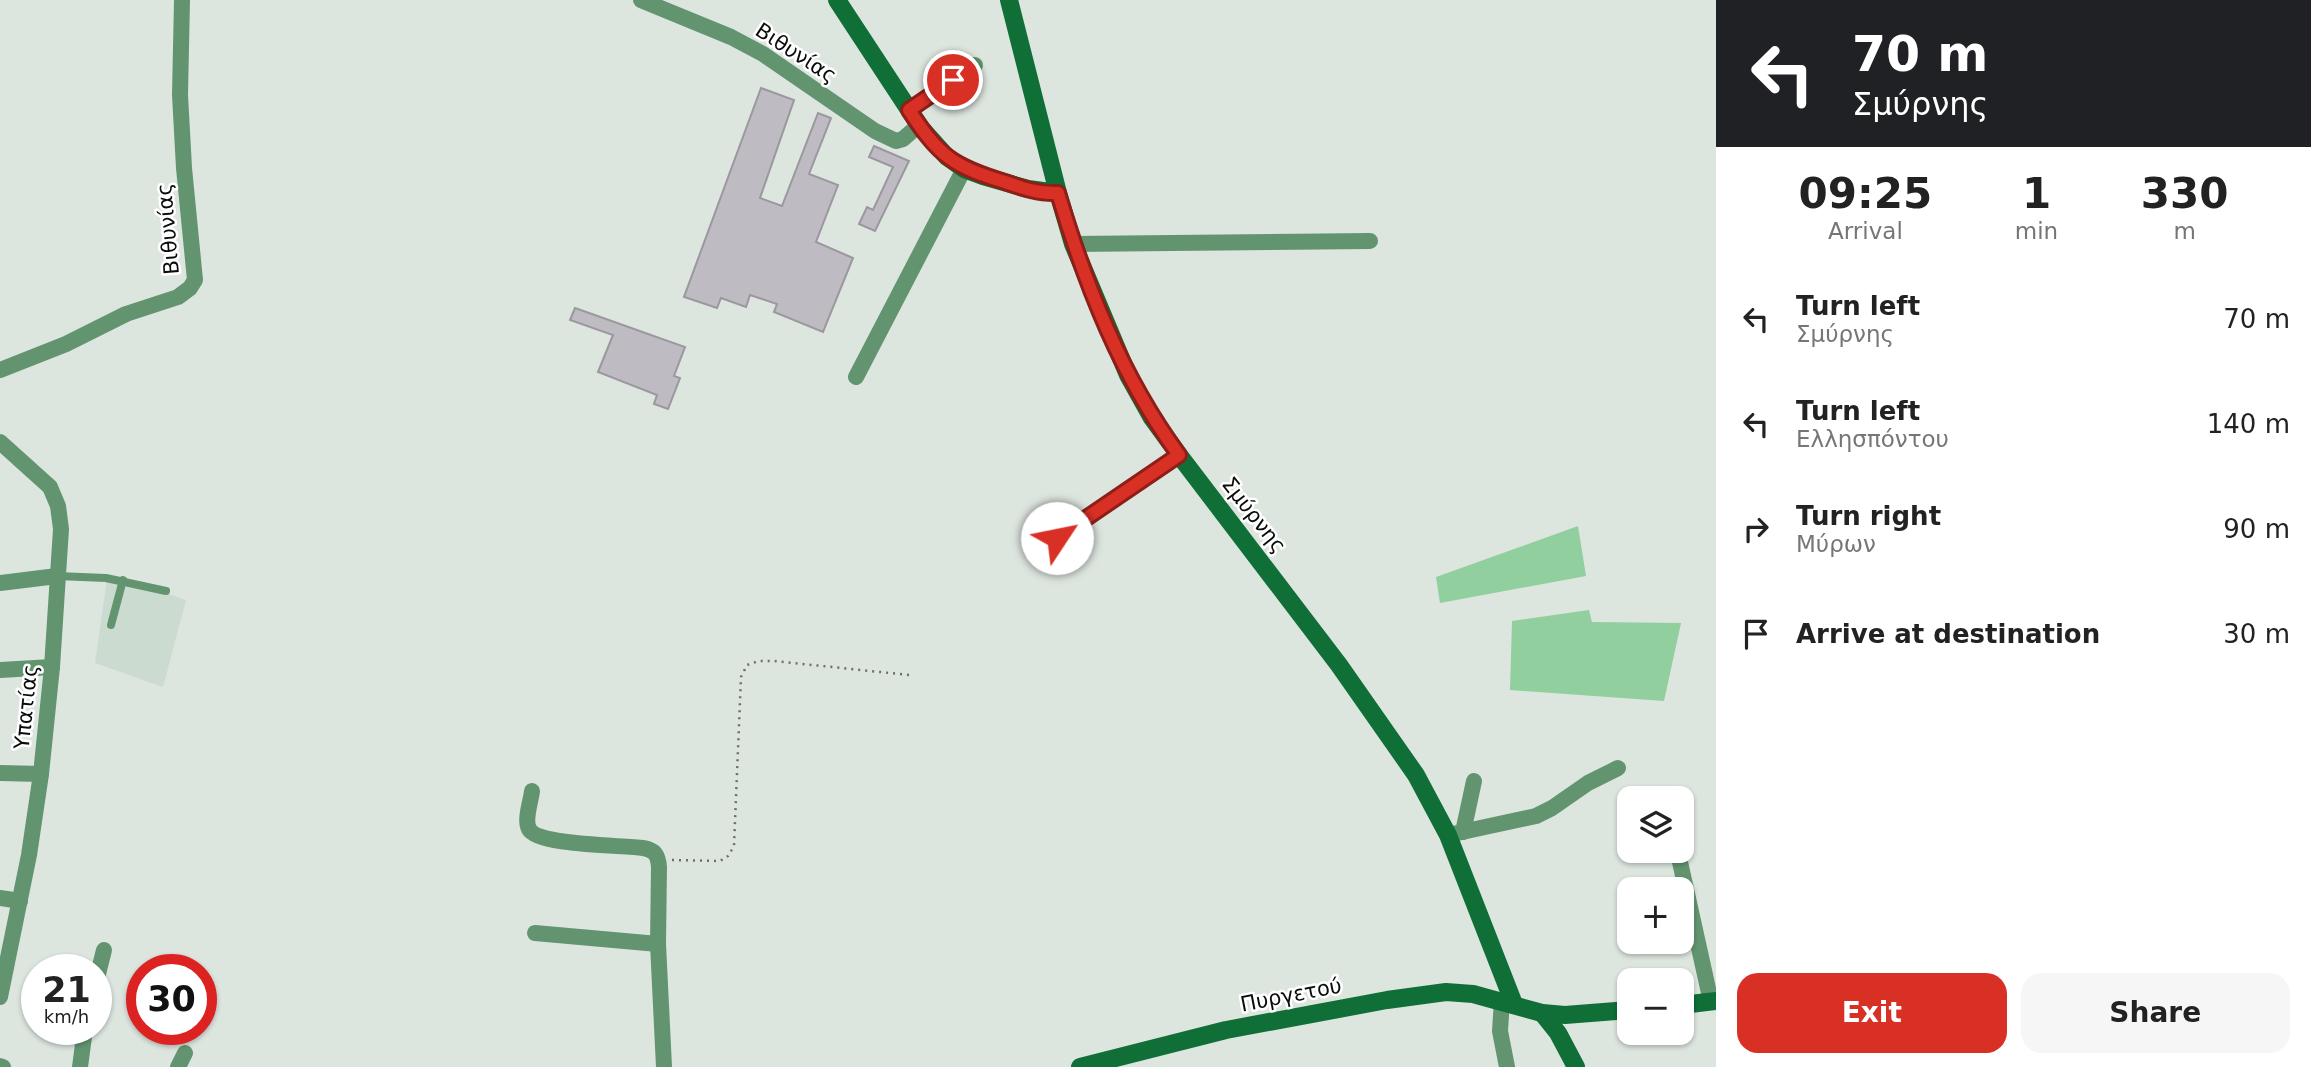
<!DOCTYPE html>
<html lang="en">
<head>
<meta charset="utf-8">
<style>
	:root { --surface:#fff; --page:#f6f6f6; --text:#222; --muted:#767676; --accent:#d93025 }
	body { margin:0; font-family:"DejaVu Sans",sans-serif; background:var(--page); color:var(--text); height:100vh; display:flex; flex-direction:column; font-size:26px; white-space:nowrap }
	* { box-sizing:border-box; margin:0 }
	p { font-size:23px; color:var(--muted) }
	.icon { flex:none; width:38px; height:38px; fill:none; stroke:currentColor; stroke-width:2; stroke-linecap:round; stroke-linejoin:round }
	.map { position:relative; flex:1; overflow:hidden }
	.drawer { display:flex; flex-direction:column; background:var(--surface); width:595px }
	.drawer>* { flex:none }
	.hud { background:#202124; color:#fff; overflow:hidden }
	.tools { position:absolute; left:1617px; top:786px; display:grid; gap:14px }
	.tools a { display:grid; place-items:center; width:77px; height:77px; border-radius:14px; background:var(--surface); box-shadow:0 2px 5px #0004; font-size:35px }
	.speed { position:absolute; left:21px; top:954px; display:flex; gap:14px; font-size:35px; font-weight:700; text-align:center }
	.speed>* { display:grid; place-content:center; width:91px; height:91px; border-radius:50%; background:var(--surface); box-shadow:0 2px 5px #0004; line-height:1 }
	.speed small { font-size:18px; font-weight:400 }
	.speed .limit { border:10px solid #d22; background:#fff; color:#111 }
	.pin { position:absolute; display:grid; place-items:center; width:60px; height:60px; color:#fff; margin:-30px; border:4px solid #fff; border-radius:50%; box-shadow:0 2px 7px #0007 }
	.me { position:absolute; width:77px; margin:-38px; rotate:56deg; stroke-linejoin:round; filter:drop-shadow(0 0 5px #0008) }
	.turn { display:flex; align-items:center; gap:24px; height:147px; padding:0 21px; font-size:32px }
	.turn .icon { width:91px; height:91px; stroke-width:2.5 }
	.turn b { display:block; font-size:49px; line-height:60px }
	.eta { display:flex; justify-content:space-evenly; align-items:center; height:119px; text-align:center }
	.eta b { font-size:42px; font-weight:800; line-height:49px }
	.button { display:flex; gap:14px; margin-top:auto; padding:14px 21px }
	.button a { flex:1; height:80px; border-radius:21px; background:var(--accent); color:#fff; font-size:28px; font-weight:800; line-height:80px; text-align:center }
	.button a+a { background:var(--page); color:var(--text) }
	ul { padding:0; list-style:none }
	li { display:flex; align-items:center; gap:21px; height:105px; padding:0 21px }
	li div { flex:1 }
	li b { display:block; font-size:26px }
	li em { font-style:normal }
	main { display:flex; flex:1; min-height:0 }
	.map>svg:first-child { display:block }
</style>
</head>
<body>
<main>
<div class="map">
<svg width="1716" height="1067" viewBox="0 0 1716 1067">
	<rect width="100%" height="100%" fill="#dde5df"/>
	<!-- built -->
	<path fill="#ccdbcf" d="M107,579L135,582L186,600L163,687L95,663Z"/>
	<!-- grass -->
	<g fill="#91cf9f">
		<path d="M1578,526L1586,576L1440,603L1436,577Z"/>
		<path d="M1589,610L1592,622L1681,623L1664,701L1510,690L1512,621Z"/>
	</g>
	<!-- building -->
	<g fill="#bfbbc3" stroke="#9b979f" stroke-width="2">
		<path d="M761,88L794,100L760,198L782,206L818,113L831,118L809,174L838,185L816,242L853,258L823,332L774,312L777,304L750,295L746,307L721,298L717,308L684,297Z"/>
		<path d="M874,146L909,161L875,231L859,224L867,207L873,210L893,167L869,157Z"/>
		<path d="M575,308L685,347L674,376L680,378L668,409L654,404L657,395L598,372L613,335L570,320Z"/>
	</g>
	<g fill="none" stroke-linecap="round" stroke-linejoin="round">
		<!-- path -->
		<path stroke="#6b6f6c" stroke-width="2.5" stroke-dasharray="2 5" stroke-linecap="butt" d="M672,860L720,861L728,856L734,846L741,677L747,665L759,661H774L909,675"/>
		<!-- lane -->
		<g stroke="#62956f" stroke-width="8">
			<path d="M57,576L106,578L166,591"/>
			<path d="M111,625L123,580"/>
		</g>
		<!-- street -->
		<g stroke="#62956f" stroke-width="16">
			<path d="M641,0L731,37L763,54L875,131L896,141L903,139L919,125"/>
			<path d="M909,110L975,65"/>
			<path d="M1073,244L1370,241"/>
			<path d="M0,370L66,344L126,314L178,297L190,288L195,280L184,168L180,95L182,0"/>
			<path d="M856,377L964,169"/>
			<path d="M0,442L50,487L58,506L61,529L52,667L41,774L29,855L0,997"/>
			<path d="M1057,538L1179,455"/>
			<path d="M0,583L57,576"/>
			<path d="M0,670L52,667"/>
			<path d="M0,773L41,774"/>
			<path d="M532,791C531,801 524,820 529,829C538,846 623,845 643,848C655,850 658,855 659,867L658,944L664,1067"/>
			<path d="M1463,832L1474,781"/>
			<path d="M1448,835L1536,816L1552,808L1588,783L1618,768"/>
			<path d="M1678,853L1711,1002"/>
			<path d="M0,898L20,901"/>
			<path d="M535,933L658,944"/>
			<path d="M96,982L104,950"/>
			<path d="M1502,1000L1500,1031L1507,1067"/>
			<path d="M0,1066L3,1067"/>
			<path d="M80,1067L85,1029"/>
			<path d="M178,1067L185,1053"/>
		</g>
		<!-- secondary -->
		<g stroke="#0f6f36" stroke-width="18">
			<path d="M837,0L921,128L947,157L964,169L983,176L1028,189L1058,193"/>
			<path d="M1009,0L1058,193L1073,244L1128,375L1152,418L1179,455L1339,665L1416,775L1448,835L1514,1004"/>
			<path d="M1682,1005L1716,1001"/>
			<path d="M1542,1013L1558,1033L1576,1067"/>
			<path d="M1080,1067L1226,1030L1387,1000L1446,992L1473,994L1542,1013L1565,1015L1629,1010"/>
		</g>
	</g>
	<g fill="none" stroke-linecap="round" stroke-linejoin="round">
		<!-- route casing -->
		<g stroke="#8d1f18" stroke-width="18">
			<path id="route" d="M953,80L909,110C939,156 952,166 1005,182C1022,188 1039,194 1058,193C1086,286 1121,376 1179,455L1057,538"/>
		</g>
		<!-- route -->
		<use href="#route" stroke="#d93025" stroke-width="12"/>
	</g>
	<g text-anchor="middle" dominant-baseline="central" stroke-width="5" stroke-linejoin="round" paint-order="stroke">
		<!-- street labels -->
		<g font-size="21" fill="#0a0c0a" stroke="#fff">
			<text transform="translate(796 53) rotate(33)">Βιθυνίας</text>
			<text transform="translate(168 229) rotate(-95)">Βιθυνίας</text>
			<text transform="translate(1254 515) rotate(52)">Σμύρνης</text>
			<text transform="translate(26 707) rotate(-84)">Υπατίας</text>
			<text transform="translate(1291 995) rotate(-11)">Πυργετού</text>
		</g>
	</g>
</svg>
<div class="tools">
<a><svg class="icon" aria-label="layers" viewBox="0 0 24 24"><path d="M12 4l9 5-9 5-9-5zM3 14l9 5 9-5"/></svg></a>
<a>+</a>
<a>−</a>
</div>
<div class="speed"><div>21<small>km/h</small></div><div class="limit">30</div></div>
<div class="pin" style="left:953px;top:80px;background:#d93025"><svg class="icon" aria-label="arrive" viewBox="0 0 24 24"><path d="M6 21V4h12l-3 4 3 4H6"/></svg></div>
<svg class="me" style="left:1057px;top:538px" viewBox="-20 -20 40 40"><circle r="19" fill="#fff"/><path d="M0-13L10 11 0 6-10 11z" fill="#d93025"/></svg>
</div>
<section class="drawer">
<div class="hud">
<div class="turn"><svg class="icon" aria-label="left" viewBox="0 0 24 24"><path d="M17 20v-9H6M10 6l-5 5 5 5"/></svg><div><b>70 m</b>Σμύρνης</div></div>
</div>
<div class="eta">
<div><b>09:25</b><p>Arrival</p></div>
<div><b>1</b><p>min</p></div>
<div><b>330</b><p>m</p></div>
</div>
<ul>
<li><svg class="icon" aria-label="left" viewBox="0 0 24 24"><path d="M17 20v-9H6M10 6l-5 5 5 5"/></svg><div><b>Turn left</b><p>Σμύρνης</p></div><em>70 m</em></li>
<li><svg class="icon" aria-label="left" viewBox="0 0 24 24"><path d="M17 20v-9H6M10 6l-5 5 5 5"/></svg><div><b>Turn left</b><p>Ελλησπόντου</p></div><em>140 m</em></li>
<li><svg class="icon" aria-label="right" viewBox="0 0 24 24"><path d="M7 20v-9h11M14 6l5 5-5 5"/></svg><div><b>Turn right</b><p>Μύρων</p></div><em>90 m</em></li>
<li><svg class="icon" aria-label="arrive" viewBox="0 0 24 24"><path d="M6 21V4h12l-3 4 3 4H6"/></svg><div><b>Arrive at destination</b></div><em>30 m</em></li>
</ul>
<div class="button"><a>Exit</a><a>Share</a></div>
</section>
</main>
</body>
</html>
